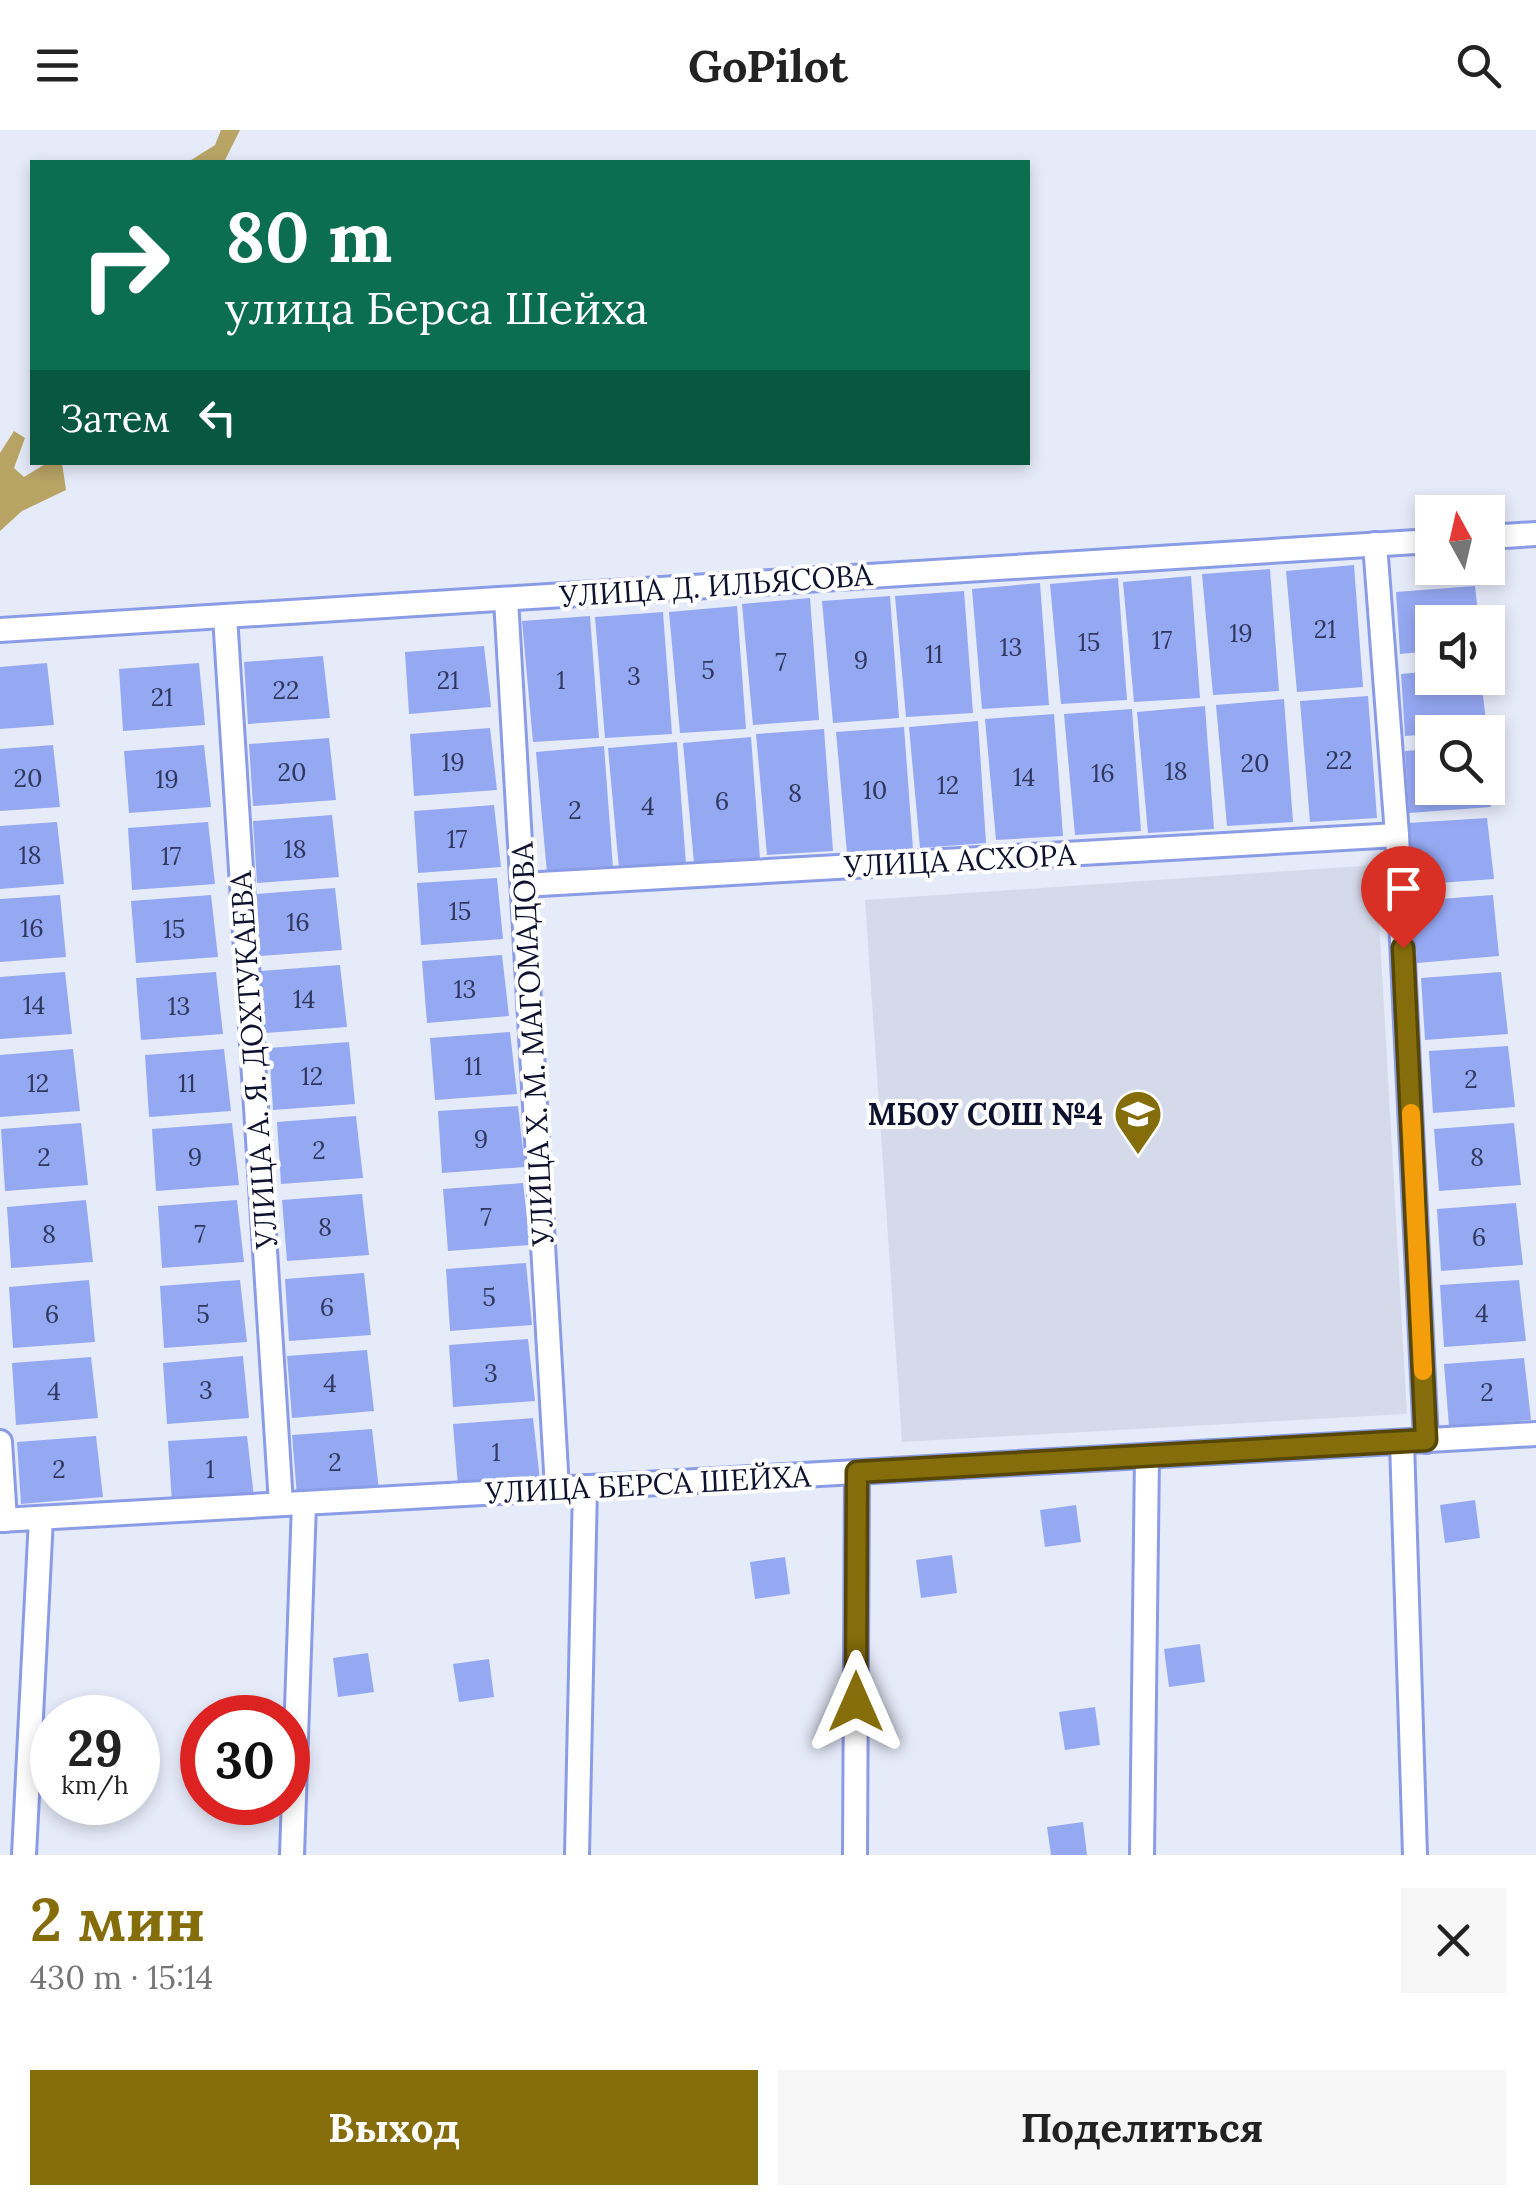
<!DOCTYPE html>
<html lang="ru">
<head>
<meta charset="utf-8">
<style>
	:root { --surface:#fff; --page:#f6f6f6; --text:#222; --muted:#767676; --accent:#856d0b }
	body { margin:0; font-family:Lora,serif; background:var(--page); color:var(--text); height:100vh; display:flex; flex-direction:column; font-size:38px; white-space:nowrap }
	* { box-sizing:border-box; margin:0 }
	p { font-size:32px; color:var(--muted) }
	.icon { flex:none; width:55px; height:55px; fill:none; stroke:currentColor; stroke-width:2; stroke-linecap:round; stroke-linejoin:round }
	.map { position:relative; height:1725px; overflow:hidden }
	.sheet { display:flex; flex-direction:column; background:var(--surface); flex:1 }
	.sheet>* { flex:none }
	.hud { position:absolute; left:30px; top:30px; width:1000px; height:305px; border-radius:0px; box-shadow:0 5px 15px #0003; background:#0b6e4f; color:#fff; overflow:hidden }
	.needle { width:65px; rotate:352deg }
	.buttons { position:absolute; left:1415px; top:365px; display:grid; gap:20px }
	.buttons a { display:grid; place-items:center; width:90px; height:90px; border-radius:0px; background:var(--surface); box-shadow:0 5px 15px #0003; font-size:50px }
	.speed { position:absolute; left:30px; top:1565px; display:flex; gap:20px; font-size:50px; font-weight:700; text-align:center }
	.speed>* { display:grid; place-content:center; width:130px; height:130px; border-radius:50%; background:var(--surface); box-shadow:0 5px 15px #0003; line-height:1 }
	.speed small { font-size:25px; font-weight:400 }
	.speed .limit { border:15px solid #d22; background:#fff; color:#111 }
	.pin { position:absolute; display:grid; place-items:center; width:85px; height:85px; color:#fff; margin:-102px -42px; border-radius:50% 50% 50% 0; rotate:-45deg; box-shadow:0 0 10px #0007 }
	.pin .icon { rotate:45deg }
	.me { position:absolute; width:110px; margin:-55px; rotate:0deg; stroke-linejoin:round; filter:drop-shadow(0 0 8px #0008) }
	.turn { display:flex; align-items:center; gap:35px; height:210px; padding:0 30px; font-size:45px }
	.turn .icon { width:130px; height:130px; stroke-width:2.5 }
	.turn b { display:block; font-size:70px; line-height:85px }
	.then { display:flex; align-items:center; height:95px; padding:0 30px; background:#0003; gap:20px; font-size:38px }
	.round { display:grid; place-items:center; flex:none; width:105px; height:105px; border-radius:0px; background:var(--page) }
	.summary { display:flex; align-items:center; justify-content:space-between; height:170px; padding:0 30px }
	h1 { font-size:60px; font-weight:700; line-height:75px; color:var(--accent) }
	.button { display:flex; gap:20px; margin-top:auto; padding:20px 30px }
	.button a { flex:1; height:115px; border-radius:0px; background:var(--accent); color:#fff; font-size:40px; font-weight:700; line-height:115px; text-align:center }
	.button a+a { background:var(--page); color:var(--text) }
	header { display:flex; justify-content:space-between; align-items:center; height:130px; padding:0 30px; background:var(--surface); font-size:45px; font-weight:700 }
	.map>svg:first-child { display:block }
</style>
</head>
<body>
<header><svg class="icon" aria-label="menu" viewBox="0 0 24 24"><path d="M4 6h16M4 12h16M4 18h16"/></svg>GoPilot<svg class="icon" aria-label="search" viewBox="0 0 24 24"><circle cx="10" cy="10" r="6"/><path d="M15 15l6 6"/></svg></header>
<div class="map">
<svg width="1536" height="1725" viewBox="0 0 1536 1725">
	<rect width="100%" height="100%" fill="#e6ebfa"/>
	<!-- built -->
	<path fill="#d5daeb" d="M1376,735L1407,1284L902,1312L865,770Z"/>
	<!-- forest -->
	<g fill="#b8a566">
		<path d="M221,0H240L224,32H188L215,15Z"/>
		<path d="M14,301L25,308L14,338L24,347L47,333H62L66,360L22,381L0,401V323Z"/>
	</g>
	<!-- building -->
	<g fill="#95a8f2">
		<path d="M1354,435L1363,557L1297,562L1286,441Z"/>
		<path d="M1270,439L1279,561L1213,565L1202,444Z"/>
		<path d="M1191,446L1200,568L1134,572L1123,452Z"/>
		<path d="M1118,448L1127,570L1061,574L1050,454Z"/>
		<path d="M1040,453L1049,575L982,579L972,459Z"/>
		<path d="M1475,456L1479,492H1432V521L1400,524L1396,462Z"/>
		<path d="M964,461L973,583L906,587L895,466Z"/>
		<path d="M890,466L899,588L833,593L822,471Z"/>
		<path d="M810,468L819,590L753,595L742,474Z"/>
		<path d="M737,476L746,599L680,603L669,482Z"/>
		<path d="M663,482L672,604L605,608L595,487Z"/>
		<path d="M590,486L599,608L533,612L522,491Z"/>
		<path d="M484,516L491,577L409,584L405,522Z"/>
		<path d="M323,526L330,588L248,594L244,532Z"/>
		<path d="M47,533L54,595L0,599V537Z"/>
		<path d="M199,533L205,595L123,601L119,539Z"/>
		<path d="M1432,541V548H1481L1487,600L1405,606L1401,544Z"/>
		<path d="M1368,566L1377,688L1310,692L1300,571Z"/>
		<path d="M1284,569L1293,692L1227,696L1216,575Z"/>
		<path d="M1205,576L1214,699L1148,703L1137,582Z"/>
		<path d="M1132,579L1141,701L1075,705L1064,584Z"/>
		<path d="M1054,584L1063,706L996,710L985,589Z"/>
		<path d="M978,591L986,713L920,718L909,597Z"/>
		<path d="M904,597L913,719L847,723L836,602Z"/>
		<path d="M490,598L497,660L414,666L410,604Z"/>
		<path d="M824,599L833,721L767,725L756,604Z"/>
		<path d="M751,607L760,729L694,733L683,613Z"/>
		<path d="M329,608L336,670L253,676L249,614Z"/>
		<path d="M677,612L686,734L619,739L608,618Z"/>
		<path d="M53,615L60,677L0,681V619Z"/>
		<path d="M204,615L211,677L129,683L124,621Z"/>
		<path d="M604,616L613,738L547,743L536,622Z"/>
		<path d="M1432,619V658H1489L1491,677L1409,683L1405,621Z"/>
		<path d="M494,675L501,737L418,743L414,681Z"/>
		<path d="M332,685L339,747L257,753L253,691Z"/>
		<path d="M1487,688L1494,749L1412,755L1408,693Z"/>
		<path d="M57,692L64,754L0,759V696Z"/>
		<path d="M208,692L215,754L132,760L128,698Z"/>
		<path d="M497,748L503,809L421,815L417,753Z"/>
		<path d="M335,758L342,820L260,826L256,764Z"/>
		<path d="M60,765L66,827L0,832V769Z"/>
		<path d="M211,765L218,827L136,833L131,771Z"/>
		<path d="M1493,765L1499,826L1417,833L1413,771Z"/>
		<path d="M502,825L509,886L427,893L422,831Z"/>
		<path d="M340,835L347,897L265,903L261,841Z"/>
		<path d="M65,842L72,904L0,909V847Z"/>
		<path d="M216,842L223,904L141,910L136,848Z"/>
		<path d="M1501,842L1508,904L1425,910L1421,848Z"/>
		<path d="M510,902L517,964L435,970L430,908Z"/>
		<path d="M349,912L355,974L273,980L269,918Z"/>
		<path d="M1508,916L1515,977L1433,983L1429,921Z"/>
		<path d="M73,919L80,981L0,987V925Z"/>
		<path d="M224,919L231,981L149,987L145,925Z"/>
		<path d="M518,976L525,1037L442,1043L438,981Z"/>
		<path d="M356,986L363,1048L281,1054L277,992Z"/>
		<path d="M81,993L88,1055L5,1061L1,999Z"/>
		<path d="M232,993L239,1055L156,1061L152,999Z"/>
		<path d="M1514,993L1521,1055L1439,1061L1434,999Z"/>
		<path d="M523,1053L530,1115L448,1121L443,1059Z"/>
		<path d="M362,1064L369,1125L287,1131L282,1070Z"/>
		<path d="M86,1070L93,1132L11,1138L7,1077Z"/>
		<path d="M237,1070L244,1132L162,1138L158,1076Z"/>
		<path d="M1516,1073L1523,1135L1441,1141L1437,1079Z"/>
		<path d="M526,1133L532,1195L450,1201L446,1139Z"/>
		<path d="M364,1143L371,1205L289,1211L285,1149Z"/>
		<path d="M89,1150L95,1212L13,1218L9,1157Z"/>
		<path d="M240,1150L247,1212L164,1218L160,1156Z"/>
		<path d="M1519,1150L1526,1211L1444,1217L1440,1155Z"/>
		<path d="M528,1209L535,1271L453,1277L449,1215Z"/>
		<path d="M367,1220L374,1281L292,1288L287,1226Z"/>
		<path d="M243,1226L249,1288L167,1294L163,1233Z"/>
		<path d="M91,1227L98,1288L16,1295L12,1233Z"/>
		<path d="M1524,1228L1531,1290L1449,1296L1444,1234Z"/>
		<path d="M533,1288L540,1350L458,1356L453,1294Z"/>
		<path d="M372,1299L379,1360L297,1366L292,1305Z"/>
		<path d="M96,1306L103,1367L21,1374L17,1312Z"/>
		<path d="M247,1306L254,1367L172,1373L168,1311Z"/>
		<path d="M1475,1370L1480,1408L1445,1413L1440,1375Z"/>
		<path d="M1076,1375L1081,1412L1045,1417L1040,1380Z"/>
		<path d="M952,1425L957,1463L921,1468L916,1430Z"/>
		<path d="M785,1427L790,1464L755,1469L750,1432Z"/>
		<path d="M1200,1514L1205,1552L1169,1557L1164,1519Z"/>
		<path d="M368,1523L374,1562L338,1567L333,1528Z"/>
		<path d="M489,1529L494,1567L459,1572L453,1534Z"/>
		<path d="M1095,1577L1100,1615L1065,1620L1059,1582Z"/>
		<path d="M1083,1692L1087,1725H1051L1047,1697Z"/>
	</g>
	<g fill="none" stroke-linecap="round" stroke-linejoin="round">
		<!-- minor casing -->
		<g stroke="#8b9ce6" stroke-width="28">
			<g id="minor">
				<path d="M1488,407L1536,404"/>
				<path d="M1375,414L1397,705L1426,1311"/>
				<path d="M506,469L557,1359"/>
				<path d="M225,486L281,1374"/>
				<path d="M0,500L1432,411"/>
				<path d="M523,755L1397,705"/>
				<path d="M0,1312L5,1390"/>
				<path d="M1402,1312L1415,1725"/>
				<path d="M0,1390L1536,1304"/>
				<path d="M24,1725L41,1388"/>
				<path d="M292,1725L304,1373"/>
				<path d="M577,1725L585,1357"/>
				<path d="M855,1725L857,1342"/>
				<path d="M1142,1725L1147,1326"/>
			</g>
		</g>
		<!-- minor -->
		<use href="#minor" stroke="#fff" stroke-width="22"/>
	</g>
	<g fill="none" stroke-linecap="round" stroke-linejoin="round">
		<!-- route casing -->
		<g stroke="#564707" stroke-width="25">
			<path id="route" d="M856,1572L857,1342L1426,1310L1403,818"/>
		</g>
		<!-- route -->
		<use href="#route" stroke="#856d0b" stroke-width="18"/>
		<!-- slow -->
		<path stroke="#f59e0b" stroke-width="18" d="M1411,983L1423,1241"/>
	</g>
	<!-- icons -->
	<defs>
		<g id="school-pin" transform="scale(2.5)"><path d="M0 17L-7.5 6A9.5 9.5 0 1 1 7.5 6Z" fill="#856d0b" stroke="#fff"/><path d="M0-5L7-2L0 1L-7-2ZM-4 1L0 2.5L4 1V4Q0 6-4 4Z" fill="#fff"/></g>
	</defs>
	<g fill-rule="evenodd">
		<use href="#school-pin" x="1138" y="984"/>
	</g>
	<g text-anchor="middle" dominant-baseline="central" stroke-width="8" stroke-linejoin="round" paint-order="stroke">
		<!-- number labels -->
		<g font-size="25" fill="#30385f">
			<text x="1325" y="499">21</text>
			<text x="1241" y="503">19</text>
			<text x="1162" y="510">17</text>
			<text x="1089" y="512">15</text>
			<text x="1011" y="517">13</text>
			<text x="934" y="524">11</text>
			<text x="861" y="530">9</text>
			<text x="781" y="532">7</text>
			<text x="708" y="540">5</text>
			<text x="634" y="546">3</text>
			<text x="448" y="550">21</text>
			<text x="561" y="550">1</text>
			<text x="286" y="560">22</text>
			<text x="162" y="567">21</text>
			<text x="1339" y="630">22</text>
			<text x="453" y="632">19</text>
			<text x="1255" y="633">20</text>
			<text x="1176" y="641">18</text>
			<text x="292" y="642">20</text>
			<text x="1103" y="643">16</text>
			<text x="1024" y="647">14</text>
			<text x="28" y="648">20</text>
			<text x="167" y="649">19</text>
			<text x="948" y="655">12</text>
			<text x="875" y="660">10</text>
			<text x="795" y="663">8</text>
			<text x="722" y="671">6</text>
			<text x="648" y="676">4</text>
			<text x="575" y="680">2</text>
			<text x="457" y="709">17</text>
			<text x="295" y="719">18</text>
			<text x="30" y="725">18</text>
			<text x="171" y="726">17</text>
			<text x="460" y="781">15</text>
			<text x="298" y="792">16</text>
			<text x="32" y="798">16</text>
			<text x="174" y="799">15</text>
			<text x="465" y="859">13</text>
			<text x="304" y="869">14</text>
			<text x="34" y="875">14</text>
			<text x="179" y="876">13</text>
			<text x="473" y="936">11</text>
			<text x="312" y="946">12</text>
			<text x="1471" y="949">2</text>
			<text x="38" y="953">12</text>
			<text x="187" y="953">11</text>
			<text x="481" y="1009">9</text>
			<text x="319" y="1020">2</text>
			<text x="44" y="1027">2</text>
			<text x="195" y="1027">9</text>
			<text x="1477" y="1027">8</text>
			<text x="486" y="1087">7</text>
			<text x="325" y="1097">8</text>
			<text x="49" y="1104">8</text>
			<text x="200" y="1104">7</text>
			<text x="1479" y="1107">6</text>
			<text x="489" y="1167">5</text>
			<text x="327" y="1177">6</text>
			<text x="1482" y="1183">4</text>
			<text x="52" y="1184">6</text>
			<text x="203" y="1184">5</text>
			<text x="491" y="1243">3</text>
			<text x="330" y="1253">4</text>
			<text x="206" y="1260">3</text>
			<text x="54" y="1261">4</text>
			<text x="1487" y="1262">2</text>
			<text x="496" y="1322">1</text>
			<text x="335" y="1332">2</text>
			<text x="59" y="1339">2</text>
			<text x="210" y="1339">1</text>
		</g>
		<!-- street labels -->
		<g font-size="30" fill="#0e122e" stroke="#fff">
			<text transform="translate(716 455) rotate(-4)">УЛИЦА Д. ИЛЬЯСОВА</text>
			<text transform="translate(960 730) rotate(-3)">УЛИЦА АСХОРА</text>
			<text transform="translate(532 914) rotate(-93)">УЛИЦА Х. М. МАГОМАДОВА</text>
			<text transform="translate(253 930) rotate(-94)">УЛИЦА А. Я. ДОХТУКАЕВА</text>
			<text transform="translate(648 1354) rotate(-3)">УЛИЦА БЕРСА ШЕЙХА</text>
		</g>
		<!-- poi labels -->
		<g font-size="30" font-weight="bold" fill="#0e122e" stroke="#fff" text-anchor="end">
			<text x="1103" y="984">МБОУ СОШ №4</text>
		</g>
	</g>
</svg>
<div class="buttons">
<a><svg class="needle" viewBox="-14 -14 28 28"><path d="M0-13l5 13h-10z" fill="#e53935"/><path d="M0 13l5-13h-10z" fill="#767676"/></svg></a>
<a><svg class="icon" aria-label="sound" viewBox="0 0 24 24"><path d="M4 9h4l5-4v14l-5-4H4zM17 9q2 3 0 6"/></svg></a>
<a><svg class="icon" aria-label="search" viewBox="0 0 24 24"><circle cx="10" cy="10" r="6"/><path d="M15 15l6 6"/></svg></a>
</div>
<div class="speed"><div>29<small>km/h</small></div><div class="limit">30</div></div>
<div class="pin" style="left:1403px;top:818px;background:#d93025"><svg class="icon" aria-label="arrive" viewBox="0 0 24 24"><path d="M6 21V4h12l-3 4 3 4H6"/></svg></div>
<svg class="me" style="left:856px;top:1572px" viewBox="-20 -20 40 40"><path d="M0-17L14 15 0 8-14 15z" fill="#856d0b" stroke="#fff" stroke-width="4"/></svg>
<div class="hud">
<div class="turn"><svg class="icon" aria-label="right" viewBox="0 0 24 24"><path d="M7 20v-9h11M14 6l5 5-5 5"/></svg><div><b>80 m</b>улица Берса Шейха</div></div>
<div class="then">Затем<svg class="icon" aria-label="left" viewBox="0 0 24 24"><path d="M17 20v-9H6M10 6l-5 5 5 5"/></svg></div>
</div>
</div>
<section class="sheet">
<div class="summary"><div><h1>2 мин</h1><p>430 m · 15:14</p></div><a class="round"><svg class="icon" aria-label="close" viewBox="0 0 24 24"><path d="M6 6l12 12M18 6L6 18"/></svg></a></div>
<div class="button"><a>Выход</a><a>Поделиться</a></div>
</section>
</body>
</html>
